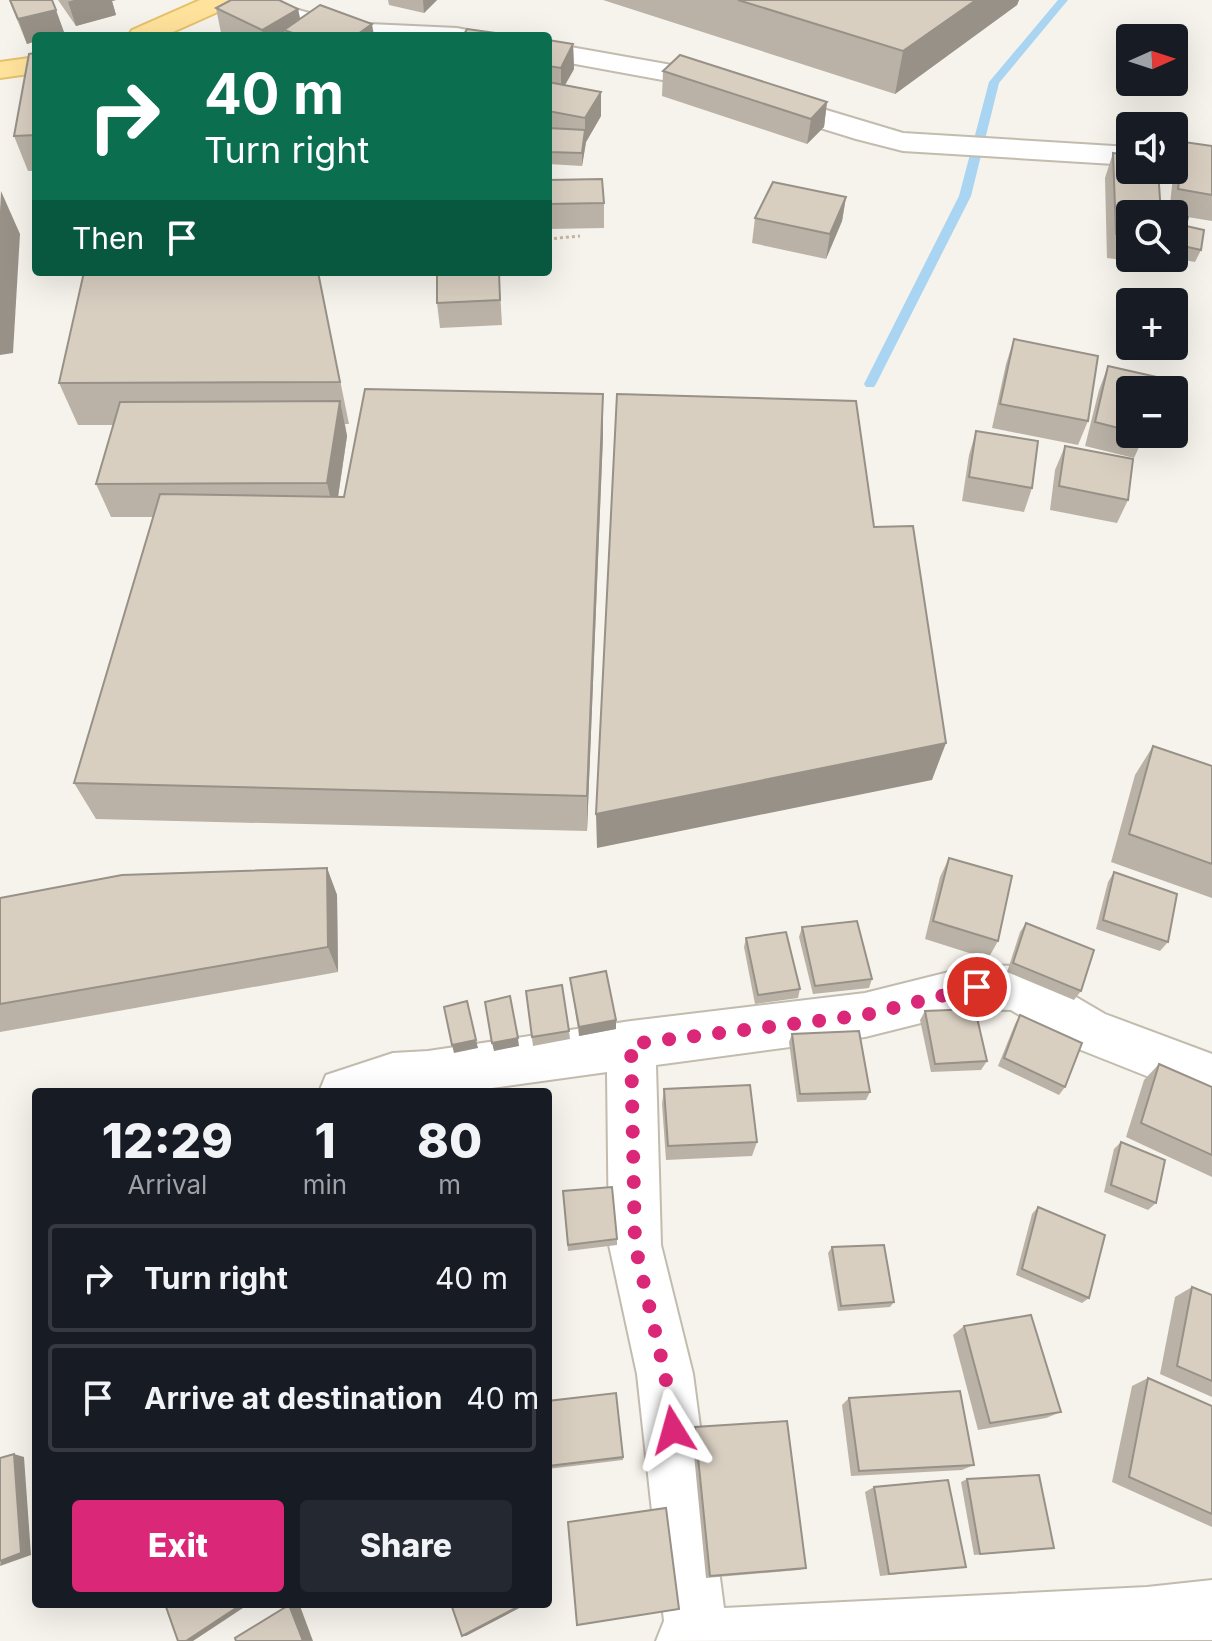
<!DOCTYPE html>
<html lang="en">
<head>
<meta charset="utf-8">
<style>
	:root { --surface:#171b24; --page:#242831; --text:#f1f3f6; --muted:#9ea1a6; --line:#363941; --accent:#db2777 }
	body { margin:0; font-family:Inter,sans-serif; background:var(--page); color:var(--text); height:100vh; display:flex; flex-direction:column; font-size:30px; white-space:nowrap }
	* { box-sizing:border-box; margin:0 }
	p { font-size:26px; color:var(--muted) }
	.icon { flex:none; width:44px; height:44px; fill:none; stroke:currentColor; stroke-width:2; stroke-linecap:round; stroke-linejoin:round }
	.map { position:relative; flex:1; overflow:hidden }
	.side { position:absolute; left:32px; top:1088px; width:520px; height:520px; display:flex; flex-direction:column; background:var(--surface); border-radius:8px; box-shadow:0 8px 32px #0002 }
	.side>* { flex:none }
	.top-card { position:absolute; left:32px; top:32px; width:520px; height:244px; border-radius:8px; box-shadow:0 8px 32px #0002; background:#0b6e4f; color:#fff; overflow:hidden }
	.needle { width:52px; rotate:87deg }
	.buttons { position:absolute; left:1116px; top:24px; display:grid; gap:16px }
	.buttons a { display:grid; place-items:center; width:72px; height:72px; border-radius:8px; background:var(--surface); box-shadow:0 8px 32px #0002; font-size:40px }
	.pin { position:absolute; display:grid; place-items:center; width:68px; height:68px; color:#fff; margin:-34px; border:4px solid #fff; border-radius:50%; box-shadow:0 2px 8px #0007 }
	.me { position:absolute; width:88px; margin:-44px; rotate:352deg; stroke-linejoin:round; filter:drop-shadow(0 0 6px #0008) }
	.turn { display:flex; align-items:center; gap:28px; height:168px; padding:0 40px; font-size:36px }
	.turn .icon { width:104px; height:104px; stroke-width:2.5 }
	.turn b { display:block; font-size:56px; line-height:68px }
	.then { display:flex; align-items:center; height:76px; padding:0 40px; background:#0003; gap:16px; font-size:30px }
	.eta { display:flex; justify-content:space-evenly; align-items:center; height:136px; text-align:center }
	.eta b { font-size:48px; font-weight:800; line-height:56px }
	.cta { display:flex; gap:16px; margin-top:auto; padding:16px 40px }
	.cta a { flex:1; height:92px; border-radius:8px; background:var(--accent); color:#fff; font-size:32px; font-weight:800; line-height:92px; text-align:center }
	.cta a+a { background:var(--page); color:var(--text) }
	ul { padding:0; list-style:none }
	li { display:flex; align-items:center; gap:24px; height:108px; margin:0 16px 12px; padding:0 24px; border:4px solid var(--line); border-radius:8px }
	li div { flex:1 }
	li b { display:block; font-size:30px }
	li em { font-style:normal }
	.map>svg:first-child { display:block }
</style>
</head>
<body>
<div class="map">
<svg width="1212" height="1641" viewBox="0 0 1212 1641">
	<rect width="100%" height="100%" fill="#f6f3ec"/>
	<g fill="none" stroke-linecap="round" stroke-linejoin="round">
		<!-- stream -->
		<path fill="#a9d4f2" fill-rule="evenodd" d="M1058,0H1068L999,83L971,196L876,384L874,387H866L864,384L959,196L989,82Z"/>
		<!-- minor casing -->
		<g stroke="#c2bbae" stroke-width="4">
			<g id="minor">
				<path d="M218,0H261L347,23L457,28L467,30L471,36H333L222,6Z"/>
				<path d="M548,43L683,67L903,133L1130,147V165L903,151L856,139L668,81L548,59Z"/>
				<path d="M977,965L1018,966L1035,973L1105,1014L1212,1054V1102L1071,1046L1011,1010L977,1009L865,1037L656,1065L661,1245L693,1374L724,1608L1147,1587L1212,1580V1640L656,1641L664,1621L637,1374L609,1245L607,1072L463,1092H319L326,1075L393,1053L428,1051L631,1021L865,993Z"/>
			</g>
		</g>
		<!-- primary casing -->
		<g stroke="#e6c16a" stroke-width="4">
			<g id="primary">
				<path d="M200,0H235L231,6L164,36H128L132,30Z"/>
				<path d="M36,57V73L0,78V62Z"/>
			</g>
		</g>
		<!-- path -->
		<path stroke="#c4b79f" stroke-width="3" stroke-dasharray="3 3" stroke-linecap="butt" d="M548,239L580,236"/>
		<!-- minor -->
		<use href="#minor" fill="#fff" fill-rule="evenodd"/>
		<!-- primary -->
		<use href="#primary" fill="#ffe39c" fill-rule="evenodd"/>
	</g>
	<!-- wall -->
	<g fill="#bab2a6">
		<path d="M9,0H52L65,35L36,36V41L27,44Z"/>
		<path d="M58,0H116L112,1L116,15L76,26Z"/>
		<path d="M388,0H437L424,13L389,5Z"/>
		<path d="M603,0H1019L1017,5L895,94Z"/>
		<path d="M216,8L298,9L300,18L374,36H228L221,33Z"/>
		<path d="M548,40L573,44L574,69L565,85L601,116L586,142L582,166L548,164Z"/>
		<path d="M36,53V171H28L14,136Z"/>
		<path d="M663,71L827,102L824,127L807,144L662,96Z"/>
		<path d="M1184,142L1212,146V221L1181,216L1201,250L1195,262L1173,258L1174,214H1169L1174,167Z"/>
		<path d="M1113,153L1130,214V258H1155L1153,264L1107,258L1105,178Z"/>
		<path d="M548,180L604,203V228L548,229Z"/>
		<path d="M846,197L842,221L826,259L752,243L755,218Z"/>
		<path d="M318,272L349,424H345L347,436L338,497H344L603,436L587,831L96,819L74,783L153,517H111L96,484L113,425H78L59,383Z"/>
		<path d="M437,272H499L502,325L440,328L437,303Z"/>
		<path d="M1014,339L1088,421L1078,445L992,428L1006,364Z"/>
		<path d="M1108,366L1130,390V434H1145L1134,458L1085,446L1099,390Z"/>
		<path d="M976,431L1032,488L1024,512L962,501L969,455Z"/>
		<path d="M1065,446L1128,500L1117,523L1050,510L1055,470Z"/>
		<path d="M1153,746L1212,766V898L1111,862L1135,775Z"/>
		<path d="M949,858L998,941L988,959L925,939L940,877Z"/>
		<path d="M327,868L337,895L338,972L0,1032V898Z"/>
		<path d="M1114,872L1168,942L1160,951L1096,929L1108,882Z"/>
		<path d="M1026,923L1081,991L1074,1000L1007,972L1020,932Z"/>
		<path d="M802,927L872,979L869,988L813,994L799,937Z"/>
		<path d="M746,938L800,989L798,998L755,1004L744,947Z"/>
		<path d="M570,978L616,1020V1029L579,1036Z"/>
		<path d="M526,991L569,1031L570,1039L533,1046Z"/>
		<path d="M925,1011L987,1061L981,1070L931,1072L920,1020Z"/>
		<path d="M1020,1015L1065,1087L1059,1095L998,1066L1015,1024Z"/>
		<path d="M792,1034L870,1092L866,1100L797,1102L789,1042Z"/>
		<path d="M1159,1064L1212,1087V1177L1126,1137L1144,1080Z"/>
		<path d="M664,1089L757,1142L752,1156L666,1160L662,1104Z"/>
		<path d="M1121,1142L1156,1203L1148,1210L1104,1192L1114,1149Z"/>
		<path d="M563,1191L617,1239V1245L568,1251Z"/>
		<path d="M1038,1207L1089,1298L1082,1303L1016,1275L1032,1214Z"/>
		<path d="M832,1247L894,1302L890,1307L838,1311L828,1253Z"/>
		<path d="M1192,1287L1212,1295V1397L1160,1374L1175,1297Z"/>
		<path d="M964,1326L1061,1412L1046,1418L978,1430L953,1335Z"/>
		<path d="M1148,1378L1212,1406V1527L1112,1482L1132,1386Z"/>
		<path d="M849,1398L974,1465L962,1470L851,1476L842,1405Z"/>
		<path d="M548,1401L623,1457V1460L548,1469Z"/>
		<path d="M695,1427L806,1568L799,1570L706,1578L692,1434Z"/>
		<path d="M967,1479L1054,1548L974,1555L961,1482Z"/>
		<path d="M874,1487L966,1567L880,1576L865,1492Z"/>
	</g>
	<!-- shaded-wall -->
	<g fill="#979187">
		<path d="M74,0H116L112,1L116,15L76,26L68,2Z"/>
		<path d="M423,0H437L424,13Z"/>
		<path d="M976,0H1019L1017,5L895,94L903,51Z"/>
		<path d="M298,9L303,33L284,30L285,36H263L262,30Z"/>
		<path d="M56,10L65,35L36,36V41L27,44L18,19Z"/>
		<path d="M372,24L374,36H355Z"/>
		<path d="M573,44L574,69L561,92V68Z"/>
		<path d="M601,92V116L586,142L582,166V153L585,130V118Z"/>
		<path d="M827,102L824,127L807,144L811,119Z"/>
		<path d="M1,191L20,234L13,353L0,355V211Z"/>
		<path d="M846,197L842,221L826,259L830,234Z"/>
		<path d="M603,394V436L587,831V796Z"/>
		<path d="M340,401L347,436L335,517L327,483Z"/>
		<path d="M946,743L932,780L597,848L596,814Z"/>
		<path d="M327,868L337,895L338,972L328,947Z"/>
		<path d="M616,1020V1029L579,1036V1027Z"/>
		<path d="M518,1038L519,1046L494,1051L492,1043Z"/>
		<path d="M476,1040L478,1048L454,1053L452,1045Z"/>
		<path d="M14,1454L24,1457L31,1555L0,1566Z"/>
		<path d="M238,1604H245L246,1606L193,1641H186Z"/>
		<path d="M523,1604H527L466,1636H462Z"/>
		<path d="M289,1605L300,1606L313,1641H303Z"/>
	</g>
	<!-- building -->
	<g fill="#d8cfc1" stroke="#979187" stroke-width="2">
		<path d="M10,0H52L56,10L18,19Z"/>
		<path d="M231,0H279L298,9L262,30L216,8Z"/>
		<path d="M738,0H976L903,51Z"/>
		<path d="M320,5L372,24L355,36H301L284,30Z"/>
		<path d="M467,29L518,36H463Z"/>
		<path d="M548,40L573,44L561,68L548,66Z"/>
		<path d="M36,53V135L14,136L29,54Z"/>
		<path d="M680,55L827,102L811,119L663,71Z"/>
		<path d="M548,82L601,92L585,118L548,111Z"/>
		<path d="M548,128L585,130L582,153L548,152Z"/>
		<path d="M1184,142L1212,146V195L1178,189Z"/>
		<path d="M1113,153L1130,155V170H1158L1161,214H1130V235L1116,234Z"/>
		<path d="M602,179L604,203L548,204V180Z"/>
		<path d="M773,182L846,197L830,234L755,218Z"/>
		<path d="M1174,214L1188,217L1186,226L1204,230L1201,250L1174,244Z"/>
		<path d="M84,272H318L340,382L59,383Z"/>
		<path d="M437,272H499L500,300L437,303Z"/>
		<path d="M1014,339L1098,356L1088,421L1000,404Z"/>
		<path d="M1108,366L1157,377L1155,390H1130V431L1095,422Z"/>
		<path d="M365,389L603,394L587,796L74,783L160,494L344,497Z"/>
		<path d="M617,394L856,401L874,527L913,526L946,743L596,814Z"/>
		<path d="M340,401L327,483L96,484L120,402Z"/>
		<path d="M976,431L1038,441L1032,488L969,477Z"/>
		<path d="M1065,446L1133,459L1128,500L1059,486Z"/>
		<path d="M1153,746L1212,766V864L1129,834Z"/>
		<path d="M949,858L1012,876L998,941L933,921Z"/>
		<path d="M327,868L328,947L0,1004V898L122,875Z"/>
		<path d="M1114,872L1177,894L1168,942L1103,920Z"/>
		<path d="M857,921L872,979L815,986L802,927Z"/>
		<path d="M1026,923L1094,950L1081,991L1013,963Z"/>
		<path d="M786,932L800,989L758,995L746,938Z"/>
		<path d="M606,971L616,1020L579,1027L570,978Z"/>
		<path d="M562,985L569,1031L532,1037L526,991Z"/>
		<path d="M510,996L518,1038L492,1043L485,1002Z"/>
		<path d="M467,1001L476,1040L452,1045L444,1007Z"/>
		<path d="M975,1009L987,1061L935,1064L925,1011Z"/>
		<path d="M1020,1015L1082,1043L1065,1087L1004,1058Z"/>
		<path d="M859,1031L870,1092L800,1094L792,1034Z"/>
		<path d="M1159,1064L1212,1087V1155L1141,1123Z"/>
		<path d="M750,1085L757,1142L668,1146L664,1089Z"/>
		<path d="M1121,1142L1165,1160L1156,1203L1111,1185Z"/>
		<path d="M612,1187L617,1239L568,1245L563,1191Z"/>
		<path d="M1038,1207L1105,1235L1089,1298L1022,1269Z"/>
		<path d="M884,1245L894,1302L841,1306L832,1247Z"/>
		<path d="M1192,1287L1212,1295V1381L1177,1366Z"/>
		<path d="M1031,1315L1061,1412L990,1423L964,1326Z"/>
		<path d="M1148,1378L1212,1406V1514L1129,1477Z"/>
		<path d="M960,1391L974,1465L859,1471L849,1398Z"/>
		<path d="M616,1393L623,1457L548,1466V1401Z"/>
		<path d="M787,1421L806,1568L710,1576L695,1427Z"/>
		<path d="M14,1454L21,1553L0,1561V1458Z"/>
		<path d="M1039,1475L1054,1548L980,1554L967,1479Z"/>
		<path d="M948,1480L966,1567L889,1574L874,1487Z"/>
		<path d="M666,1508L679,1609L577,1625L568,1522Z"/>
		<path d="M165,1604H238L239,1606L186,1641H178Z"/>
		<path d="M451,1604H523L462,1636Z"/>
		<path d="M289,1605L303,1641H236L235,1638Z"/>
	</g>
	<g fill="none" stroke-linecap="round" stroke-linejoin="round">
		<!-- route -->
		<path stroke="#db2777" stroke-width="14" stroke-dasharray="0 25.2" d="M673,1430L665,1374L635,1245L631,1044L865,1015L977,987"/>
	</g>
</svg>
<div class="buttons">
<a><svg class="needle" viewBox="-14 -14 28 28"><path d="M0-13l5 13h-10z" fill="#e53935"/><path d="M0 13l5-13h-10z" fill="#9ea1a6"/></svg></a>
<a><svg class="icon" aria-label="sound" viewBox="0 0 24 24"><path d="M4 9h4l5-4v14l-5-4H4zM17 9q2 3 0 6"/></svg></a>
<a><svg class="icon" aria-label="search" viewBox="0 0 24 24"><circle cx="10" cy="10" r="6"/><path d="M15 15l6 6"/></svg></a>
<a>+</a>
<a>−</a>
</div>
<div class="pin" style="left:977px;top:987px;background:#d93025"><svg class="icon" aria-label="arrive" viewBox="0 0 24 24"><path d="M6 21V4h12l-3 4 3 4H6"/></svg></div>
<svg class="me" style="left:673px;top:1430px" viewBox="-20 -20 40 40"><path d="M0-17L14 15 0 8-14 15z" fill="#db2777" stroke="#fff" stroke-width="4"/></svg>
<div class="top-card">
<div class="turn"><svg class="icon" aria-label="right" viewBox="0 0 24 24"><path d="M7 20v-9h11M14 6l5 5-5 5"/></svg><div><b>40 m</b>Turn right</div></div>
<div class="then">Then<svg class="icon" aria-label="arrive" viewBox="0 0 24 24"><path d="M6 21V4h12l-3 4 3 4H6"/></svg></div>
</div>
<section class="side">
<div class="eta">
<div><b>12:29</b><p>Arrival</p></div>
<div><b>1</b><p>min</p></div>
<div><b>80</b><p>m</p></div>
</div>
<ul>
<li><svg class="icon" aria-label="right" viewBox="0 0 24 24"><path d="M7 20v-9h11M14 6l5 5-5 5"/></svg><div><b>Turn right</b></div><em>40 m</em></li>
<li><svg class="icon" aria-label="arrive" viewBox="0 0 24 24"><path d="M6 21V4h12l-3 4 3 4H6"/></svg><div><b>Arrive at destination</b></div><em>40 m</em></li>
</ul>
<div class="cta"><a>Exit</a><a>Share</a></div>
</section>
</div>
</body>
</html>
